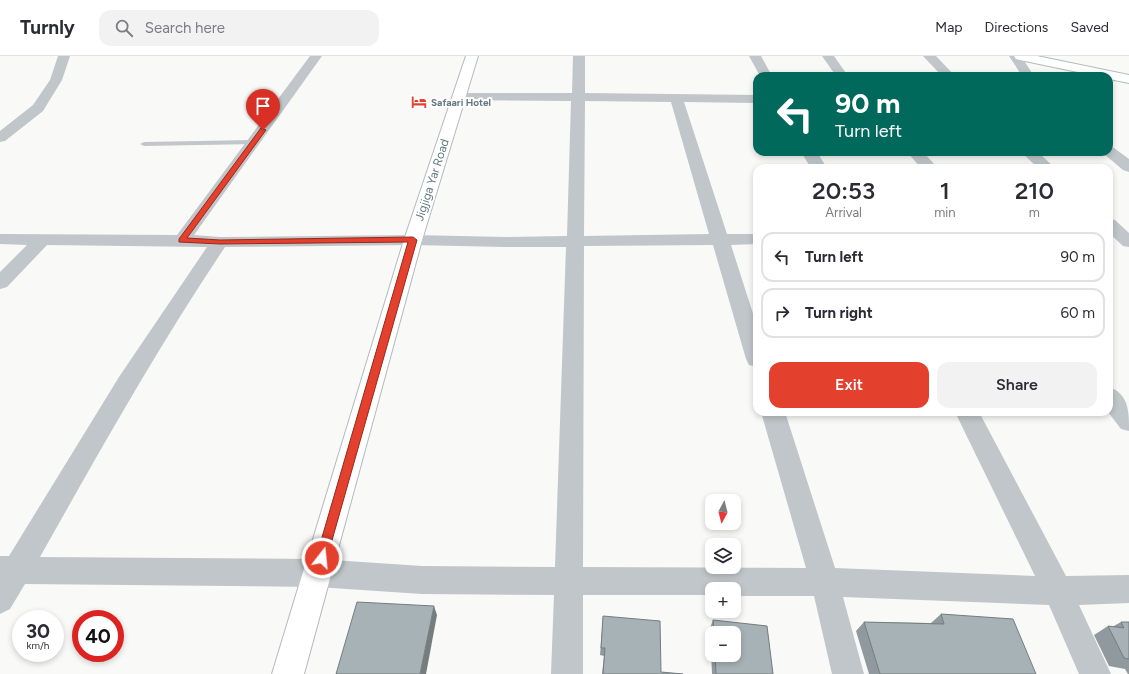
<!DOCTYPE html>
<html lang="en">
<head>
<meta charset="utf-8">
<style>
	:root { --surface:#fff; --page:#f2f2f3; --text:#2b2b33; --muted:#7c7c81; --line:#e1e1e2; --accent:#e3402d }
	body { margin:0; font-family:Figtree,sans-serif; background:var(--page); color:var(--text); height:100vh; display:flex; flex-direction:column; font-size:15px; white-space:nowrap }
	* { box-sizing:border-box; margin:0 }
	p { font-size:13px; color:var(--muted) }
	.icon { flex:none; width:22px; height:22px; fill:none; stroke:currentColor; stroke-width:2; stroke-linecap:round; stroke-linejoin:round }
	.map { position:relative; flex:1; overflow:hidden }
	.sheet { position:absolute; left:753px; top:108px; width:360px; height:252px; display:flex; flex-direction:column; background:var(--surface); border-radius:12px; box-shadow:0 2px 6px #0003 }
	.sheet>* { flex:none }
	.top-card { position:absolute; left:753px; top:16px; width:360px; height:84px; border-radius:12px; box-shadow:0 2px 6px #0003; background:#00695c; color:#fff; overflow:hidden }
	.needle { width:26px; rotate:187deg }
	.buttons { position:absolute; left:705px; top:438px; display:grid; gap:8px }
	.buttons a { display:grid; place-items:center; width:36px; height:36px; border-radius:8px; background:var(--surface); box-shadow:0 2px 6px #0003; font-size:20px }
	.speed { position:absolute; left:12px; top:554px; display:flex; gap:8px; font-size:20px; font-weight:700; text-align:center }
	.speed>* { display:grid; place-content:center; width:52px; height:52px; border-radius:50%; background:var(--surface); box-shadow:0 2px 6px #0003; line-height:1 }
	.speed small { font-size:10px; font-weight:400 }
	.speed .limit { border:6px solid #d22; background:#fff; color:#111 }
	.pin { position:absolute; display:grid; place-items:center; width:34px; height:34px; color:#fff; margin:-41px -17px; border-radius:50% 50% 50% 0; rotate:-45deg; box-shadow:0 0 4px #0007 }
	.pin .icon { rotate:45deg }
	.me { position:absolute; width:44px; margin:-22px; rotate:16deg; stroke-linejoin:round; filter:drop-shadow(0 0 3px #0008) }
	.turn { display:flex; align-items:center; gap:14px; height:84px; padding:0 16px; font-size:18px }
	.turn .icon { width:52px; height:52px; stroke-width:2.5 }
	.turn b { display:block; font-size:28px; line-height:34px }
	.eta { display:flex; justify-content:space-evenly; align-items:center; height:68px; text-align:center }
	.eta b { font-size:24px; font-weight:600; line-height:28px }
	.action { display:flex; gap:8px; margin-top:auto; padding:8px 16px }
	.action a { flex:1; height:46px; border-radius:12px; background:var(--accent); color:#fff; font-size:16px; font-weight:600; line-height:46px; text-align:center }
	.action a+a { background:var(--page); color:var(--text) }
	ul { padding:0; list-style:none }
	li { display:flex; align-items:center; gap:12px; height:50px; margin:0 8px 6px; padding:0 8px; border:2px solid var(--line); border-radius:12px }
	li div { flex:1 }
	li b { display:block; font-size:15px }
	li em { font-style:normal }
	header { display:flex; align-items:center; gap:24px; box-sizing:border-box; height:56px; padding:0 20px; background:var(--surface); border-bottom:1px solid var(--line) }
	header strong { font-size:19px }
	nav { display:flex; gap:22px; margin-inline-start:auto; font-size:14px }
	.search { width:280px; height:36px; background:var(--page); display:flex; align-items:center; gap:10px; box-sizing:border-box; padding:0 14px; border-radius:12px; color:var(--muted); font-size:15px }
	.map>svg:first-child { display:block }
</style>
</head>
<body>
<header>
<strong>Turnly</strong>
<div class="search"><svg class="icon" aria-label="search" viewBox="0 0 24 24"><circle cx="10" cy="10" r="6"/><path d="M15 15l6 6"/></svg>Search here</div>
<nav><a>Map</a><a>Directions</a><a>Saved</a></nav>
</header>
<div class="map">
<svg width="1129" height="618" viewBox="0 0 1129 618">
	<rect width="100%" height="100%" fill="#f9f9f7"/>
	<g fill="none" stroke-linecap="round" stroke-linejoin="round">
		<!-- secondary casing -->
		<g stroke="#b2babe" stroke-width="2">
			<path id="secondary" d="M466,0H478L422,184L304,618H272L404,184Z"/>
		</g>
		<!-- highway casing -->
		<g stroke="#b3b9bc" stroke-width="2">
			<path id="highway" d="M1014,0H1037L1129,19V27L1109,23V20H1097L1020,4L1016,3Z"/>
		</g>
		<!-- lane -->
		<path fill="#c0c6c9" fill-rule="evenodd" d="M254,84H257V88L144,90L140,88L144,86Z"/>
		<!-- street -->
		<g fill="#c0c6c9" fill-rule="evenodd">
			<path d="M58,0H70L62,24L43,55L5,85L0,86V75L33,49L50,24Z"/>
			<path d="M310,0H322L194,179L220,181L413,179L506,181L567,180L571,45L459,44L454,43L452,40L454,37H572L573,0H585V37L757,39V47L684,46L727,178H757V188L731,189L757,270V311L749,309L746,303L713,189L584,190L583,511L806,512L761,356H785L835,512L1035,520L955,356H979L1066,520L1129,519V547L1079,549L1111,618H1079L1049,549L843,541L864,618H832L814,540H734V533H712V539H583V618H551L554,539L422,538L317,531L25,528L10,553L0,558V500H9L119,321L207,191L47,189L7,231L0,233V216L27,189L0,188V178L177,179ZM585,45L671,46L709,178L584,180ZM413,189L506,191H566L555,511L422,510L317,503L40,501C99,396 158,291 225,191Z"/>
			<path d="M749,0H761L772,20H760Z"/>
			<path d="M822,0H834L848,20H836Z"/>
			<path d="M923,0H936L955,20H942Z"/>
			<path d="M1009,0H1021L1034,20H1022Z"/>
			<path d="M1109,90L1114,92L1129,103V116L1123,114L1104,98L1102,96H1109Z"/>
			<path d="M801,96H817L827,112H811Z"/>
			<path d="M907,96H923L938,112H921Z"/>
			<path d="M1021,96H1038L1055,112H1038Z"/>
			<path d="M1109,163L1115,164L1129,177V191L1123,190L1109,177Z"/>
			<path d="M1109,331C1129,338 1129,356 1129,375L1121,373L1108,356Z"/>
		</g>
		<!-- secondary -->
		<use href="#secondary" fill="#fff" fill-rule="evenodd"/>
		<!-- highway -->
		<use href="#highway" fill="#fff" fill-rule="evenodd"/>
	</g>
	<!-- wall -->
	<g fill="#90999d" fill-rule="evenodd">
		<path d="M941,558L1036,618H869L856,575L864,566L931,567Z"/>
		<path d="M603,560L661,616L683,618H602L604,600L600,599Z"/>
		<path d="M713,564L767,570L773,618H712L710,572ZM712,577H734V599H712Z"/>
		<path d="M1121,566H1129V618H1128L1125,613L1109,610L1094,579L1108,570L1112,571Z"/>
	</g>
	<!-- shaded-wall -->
	<path fill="#757d7f" d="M434,550L437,559L426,618H420Z"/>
	<!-- building -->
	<g fill="#a7b2b6" stroke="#757d7f">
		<path d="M357,546L434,550L420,618H336Z"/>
		<path d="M941,558L1013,563L1036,618H880L864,566L944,568Z"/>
		<path d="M603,560L660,565L661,616L683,618H603L605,592H601Z"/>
		<path d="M713,564L767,570L773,618H716L715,599H734V577H714Z"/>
		<path d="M1121,566H1129V603L1124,602L1108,570L1124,572Z"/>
	</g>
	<!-- route -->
	<path fill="#e3402d" stroke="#942a1d" d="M261,72L266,74L187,182L220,184L413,181L417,184L327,502L326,506L322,508L317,506L316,502L408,186L220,188L179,186V183Z"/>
	<!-- icons -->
	<defs>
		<g id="hotel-bare" transform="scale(1.2)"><path d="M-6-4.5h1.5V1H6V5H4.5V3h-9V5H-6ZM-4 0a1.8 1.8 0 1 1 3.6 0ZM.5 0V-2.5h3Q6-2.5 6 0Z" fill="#e3402d" stroke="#fff" stroke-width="2.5" paint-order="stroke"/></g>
	</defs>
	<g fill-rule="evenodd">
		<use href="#hotel-bare" x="419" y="46"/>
	</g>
	<g text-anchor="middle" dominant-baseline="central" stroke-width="4" stroke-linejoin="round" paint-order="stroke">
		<!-- far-poi labels -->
		<g font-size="10" font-weight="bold" fill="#647982" stroke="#fff" text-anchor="start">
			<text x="431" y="46">Safaari Hotel</text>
		</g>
		<!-- street labels -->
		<g font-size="12" fill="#647982" stroke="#fff">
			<text transform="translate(432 124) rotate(-72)">Jigjiga Yar Road</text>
		</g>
	</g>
</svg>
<div class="buttons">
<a><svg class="needle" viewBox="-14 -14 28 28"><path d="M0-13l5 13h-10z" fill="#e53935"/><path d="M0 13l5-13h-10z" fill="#7c7c81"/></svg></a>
<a><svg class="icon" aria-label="layers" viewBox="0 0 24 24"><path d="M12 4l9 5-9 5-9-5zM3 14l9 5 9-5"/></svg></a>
<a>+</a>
<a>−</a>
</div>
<div class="speed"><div>30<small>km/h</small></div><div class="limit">40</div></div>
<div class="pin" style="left:263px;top:74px;background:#d93025"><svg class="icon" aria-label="arrive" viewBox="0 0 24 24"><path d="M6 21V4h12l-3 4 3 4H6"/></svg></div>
<svg class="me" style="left:322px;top:502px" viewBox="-20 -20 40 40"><circle r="17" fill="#e3402d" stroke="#fff" stroke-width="3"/><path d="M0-11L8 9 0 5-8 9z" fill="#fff"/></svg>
<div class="top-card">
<div class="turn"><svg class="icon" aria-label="left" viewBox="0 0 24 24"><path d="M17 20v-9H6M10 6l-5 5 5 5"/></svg><div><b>90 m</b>Turn left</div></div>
</div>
<section class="sheet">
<div class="eta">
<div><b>20:53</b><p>Arrival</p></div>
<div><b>1</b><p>min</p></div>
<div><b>210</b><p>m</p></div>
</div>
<ul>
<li><svg class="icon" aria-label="left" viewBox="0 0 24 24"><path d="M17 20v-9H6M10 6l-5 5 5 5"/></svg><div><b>Turn left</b></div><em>90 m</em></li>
<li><svg class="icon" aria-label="right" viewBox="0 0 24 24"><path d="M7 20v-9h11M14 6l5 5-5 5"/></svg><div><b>Turn right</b></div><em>60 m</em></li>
</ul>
<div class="action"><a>Exit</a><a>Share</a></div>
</section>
</div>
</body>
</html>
